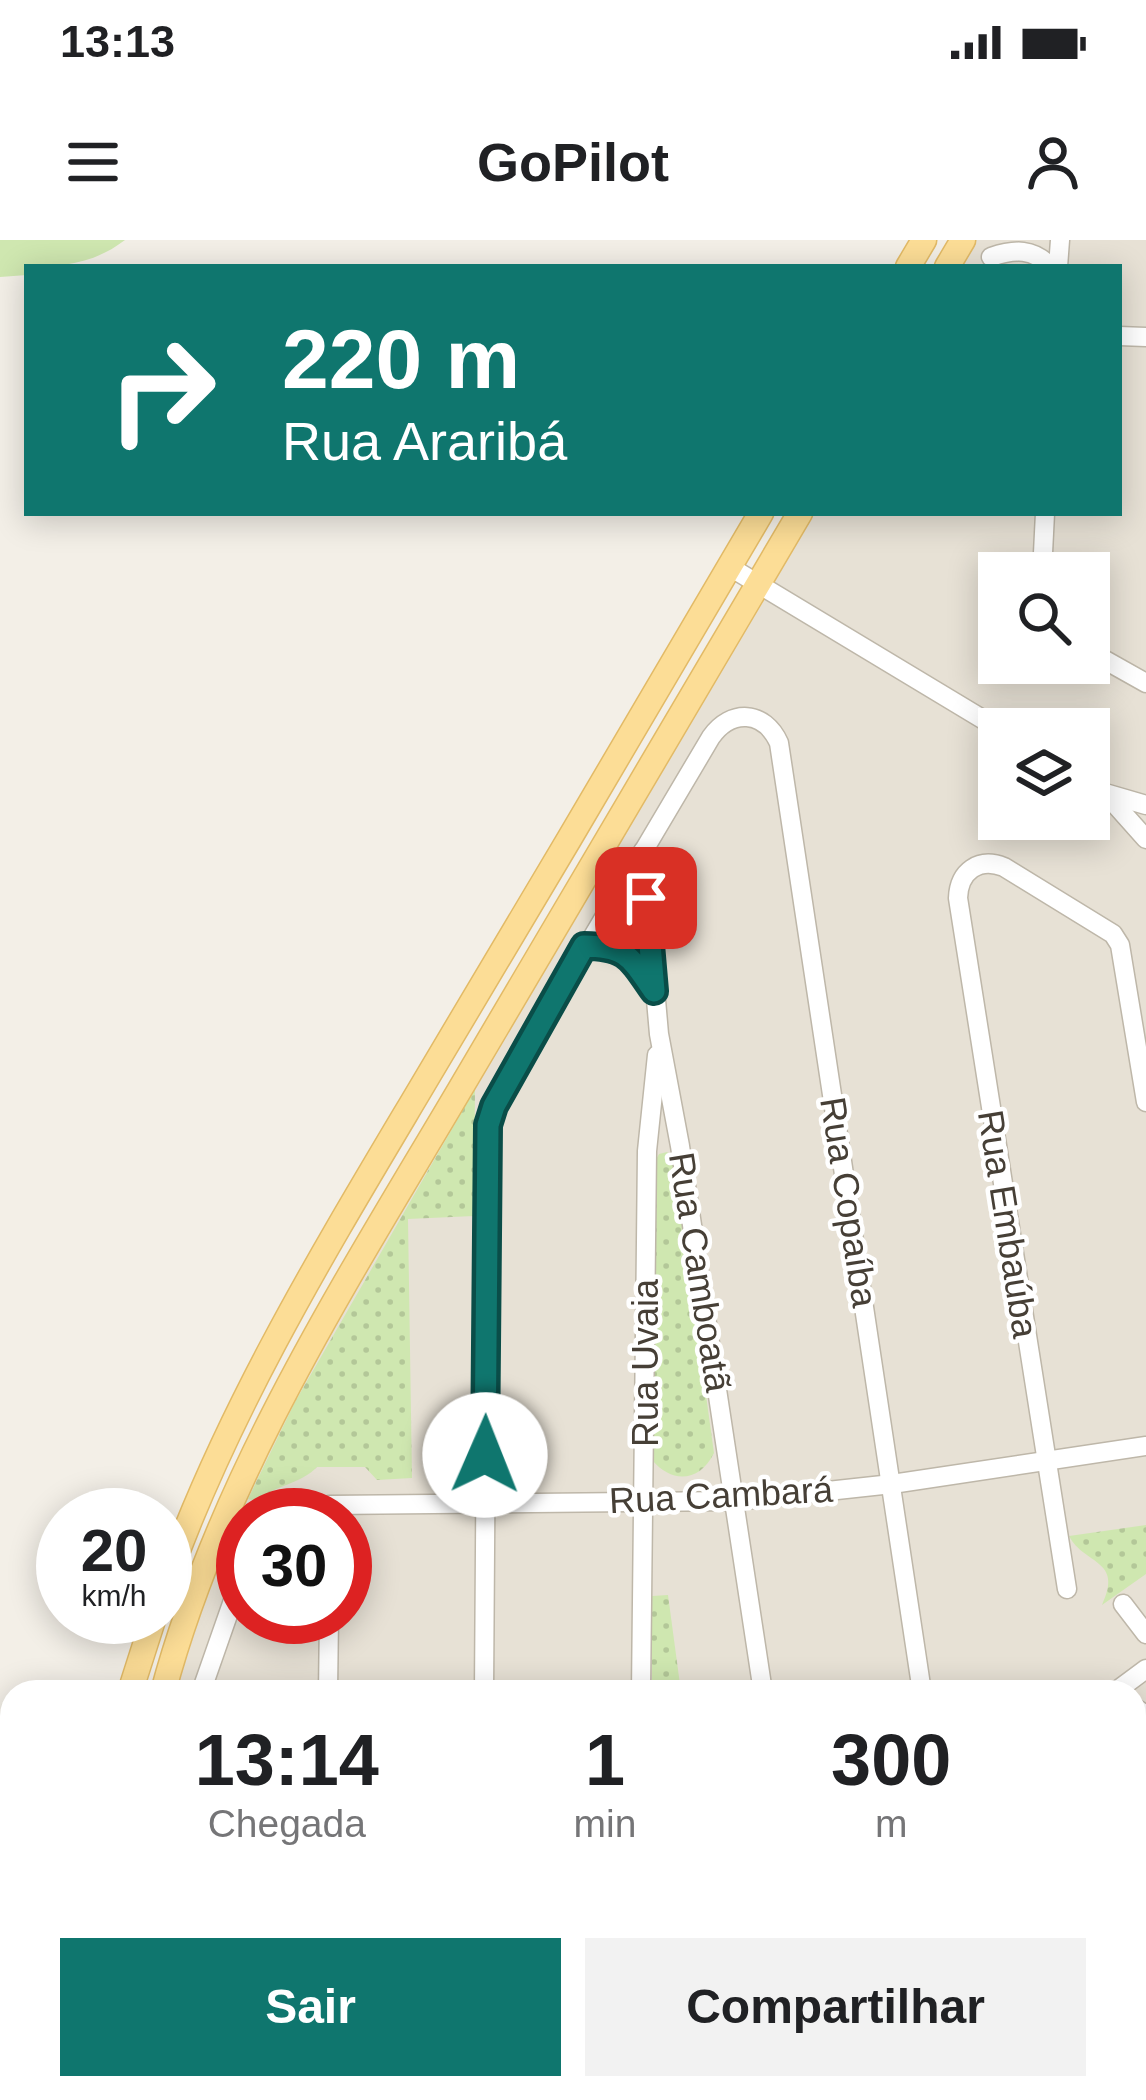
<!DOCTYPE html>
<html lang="pt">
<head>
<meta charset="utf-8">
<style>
	:root { --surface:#fff; --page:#f2f2f2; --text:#202124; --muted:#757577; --accent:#0f766e }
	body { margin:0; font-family:Arial,sans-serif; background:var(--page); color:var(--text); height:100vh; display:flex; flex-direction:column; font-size:45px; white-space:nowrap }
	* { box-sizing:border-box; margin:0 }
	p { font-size:39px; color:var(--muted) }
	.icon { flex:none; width:66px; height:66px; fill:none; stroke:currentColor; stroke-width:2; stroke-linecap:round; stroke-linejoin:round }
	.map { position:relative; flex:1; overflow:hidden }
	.drawer { position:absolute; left:0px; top:1440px; width:1146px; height:420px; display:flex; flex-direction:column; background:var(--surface); border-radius:36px 36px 0 0; box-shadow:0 6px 30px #0003 }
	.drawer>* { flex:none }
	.guide { position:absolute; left:24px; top:24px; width:1098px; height:252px; border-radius:0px; box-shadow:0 6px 30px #0003; background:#0f766e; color:#fff; overflow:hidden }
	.buttons { position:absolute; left:978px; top:312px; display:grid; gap:24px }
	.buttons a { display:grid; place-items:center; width:132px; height:132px; border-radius:0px; background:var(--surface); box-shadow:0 6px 30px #0003; font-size:60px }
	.speed { position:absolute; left:36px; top:1248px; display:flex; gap:24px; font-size:60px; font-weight:700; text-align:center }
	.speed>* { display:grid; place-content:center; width:156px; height:156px; border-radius:50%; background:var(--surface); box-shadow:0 6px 30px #0003; line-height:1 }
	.speed small { font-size:30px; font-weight:400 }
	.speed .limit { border:18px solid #d22; background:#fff; color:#111 }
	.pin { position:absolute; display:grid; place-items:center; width:102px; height:102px; color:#fff; margin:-51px; border-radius:24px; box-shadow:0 6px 18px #0006 }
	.me { position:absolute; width:132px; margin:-66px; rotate:1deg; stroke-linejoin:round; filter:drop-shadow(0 0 9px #0008) }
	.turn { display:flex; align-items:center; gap:42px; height:252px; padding:0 60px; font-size:54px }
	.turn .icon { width:156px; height:156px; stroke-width:2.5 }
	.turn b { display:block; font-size:84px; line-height:102px }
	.eta { display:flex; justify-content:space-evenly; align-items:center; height:204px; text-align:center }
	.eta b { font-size:72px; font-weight:700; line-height:84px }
	.primary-button { display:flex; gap:24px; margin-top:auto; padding:24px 60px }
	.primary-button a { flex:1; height:138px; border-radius:0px; background:var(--accent); color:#fff; font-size:48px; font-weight:700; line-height:138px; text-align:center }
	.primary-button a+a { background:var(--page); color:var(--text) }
	.status { display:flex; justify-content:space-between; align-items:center; height:84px; padding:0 60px; background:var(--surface); direction:ltr }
	.status svg { height:33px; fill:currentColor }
	header { display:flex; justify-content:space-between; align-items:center; height:156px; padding:0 60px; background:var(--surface); font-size:54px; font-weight:700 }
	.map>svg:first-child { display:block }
</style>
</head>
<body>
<div class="status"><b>13:13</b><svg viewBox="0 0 49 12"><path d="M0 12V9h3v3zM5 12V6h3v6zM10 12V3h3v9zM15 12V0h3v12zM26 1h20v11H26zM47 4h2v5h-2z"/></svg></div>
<header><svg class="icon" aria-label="menu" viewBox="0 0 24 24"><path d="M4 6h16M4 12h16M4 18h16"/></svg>GoPilot<svg class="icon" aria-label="person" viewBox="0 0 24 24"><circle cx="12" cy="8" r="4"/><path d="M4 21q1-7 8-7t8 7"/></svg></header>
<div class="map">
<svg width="1146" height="1860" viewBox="0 0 1146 1860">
	<defs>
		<pattern id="park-dots" width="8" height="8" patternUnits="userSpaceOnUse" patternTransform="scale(3)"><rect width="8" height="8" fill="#cfe7b0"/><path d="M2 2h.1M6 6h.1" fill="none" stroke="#b3c798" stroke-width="1.8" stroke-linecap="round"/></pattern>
	</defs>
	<rect width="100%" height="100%" fill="#f3efe7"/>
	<!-- residential -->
	<g fill="#e7e1d5" fill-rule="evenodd">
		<path d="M959,0H1146V1860H583L562,1848H1134V1452H162L218,1281L805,273H1119V27H944ZM999,333H1089V423H999ZM999,489H1089V579H999ZM243,1275H345V1377H243Z"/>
		<path d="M188,1848H428L411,1860H199Z"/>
	</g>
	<!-- grass -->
	<g fill="#cfe7b0">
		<path d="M0,0H125C95,23 64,27 27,27V35L0,37Z"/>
		<path d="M12,1763V1848H127L121,1860H0V1775Z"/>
	</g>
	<!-- park -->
	<g fill="url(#park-dots)">
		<path d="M475,849L474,976L408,979L412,1238L377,1240L365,1227H317C301,1244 275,1245 256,1261L248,1259L295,1162Z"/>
		<path d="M667,912L673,917L714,1213C700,1242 672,1244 652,1220L655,921L659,914Z"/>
		<path d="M1146,1285V1334L1102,1365C1124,1319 1084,1325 1069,1296Z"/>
		<path d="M668,1355L681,1452H652V1356Z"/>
	</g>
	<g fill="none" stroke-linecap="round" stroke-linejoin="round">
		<!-- minor casing -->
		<g stroke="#beb7a9" stroke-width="21">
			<g id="minor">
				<path d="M991,17C1015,9 1033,8 1051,27"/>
				<path d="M1058,27L1060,0"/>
				<path d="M1119,96L1146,97"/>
				<path d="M730,327L999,489"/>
				<path d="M1042,333L1045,273"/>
				<path d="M1089,411L1146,443"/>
				<path d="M1089,543L1105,553L1146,565"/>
				<path d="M1105,553L1146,599"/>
				<path d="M643,611L659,794L680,906L763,1452"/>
				<path d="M584,707C627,706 631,718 654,751"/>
				<path d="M278,1275L329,1265L735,1261L892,1244L1146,1206"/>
				<path d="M1067,1349L958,658C959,631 979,617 1004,627L1113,694L1120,705L1146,862"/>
				<path d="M1123,1364L1146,1394"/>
				<path d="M201,1452L243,1332"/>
				<path d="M328,1452L329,1377"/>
				<path d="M484,1452L488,885L493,865L711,497C731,469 764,470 779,503L922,1452"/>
				<path d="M641,1452L647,911L657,815"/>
				<path d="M1115,1452L1146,1429"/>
				<path d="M1134,1467L1146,1475"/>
				<path d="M1134,1616L1146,1624"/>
				<path d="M1134,1772L1146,1780"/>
				<path d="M173,1848L182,1860"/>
				<path d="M219,1848L232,1860"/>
				<path d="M850,1848L870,1860"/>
				<path d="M326,1860V1848"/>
				<path d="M1057,1860L1065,1848"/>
			</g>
		</g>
		<!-- major casing -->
		<g stroke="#e2ba66" stroke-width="27">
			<g id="major">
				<path d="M908,27L924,0"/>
				<path d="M947,27L963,0"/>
				<path d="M165,1345C231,1159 337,990 437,821C546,639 654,456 761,273"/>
				<path d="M130,1452L154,1377"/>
				<path d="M163,1452C221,1236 346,1042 459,851C573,659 686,465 800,273"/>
				<path d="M0,1762L12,1754"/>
				<path d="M130,1860L135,1848"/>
			</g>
		</g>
		<!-- minor -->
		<use href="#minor" stroke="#fff" stroke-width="18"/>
		<!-- major -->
		<use href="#major" stroke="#fcdd96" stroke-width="24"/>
	</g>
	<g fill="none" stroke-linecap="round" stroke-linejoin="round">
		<!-- route casing -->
		<g stroke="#0a4d48" stroke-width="30">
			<path id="route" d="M485,1215L488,885L494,866L584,706C627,706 631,718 654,751L646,658"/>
		</g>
		<!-- route -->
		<use href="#route" stroke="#0f766e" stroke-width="21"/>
	</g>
	<g text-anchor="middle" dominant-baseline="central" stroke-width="9" stroke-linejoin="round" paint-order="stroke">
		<!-- street labels -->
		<g font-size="36" fill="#463f36" stroke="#fff">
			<text transform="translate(849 962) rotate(81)">Rua Copaíba</text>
			<text transform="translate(1008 984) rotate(81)">Rua Embaúba</text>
			<text transform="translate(700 1032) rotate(81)">Rua Camboatã</text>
			<text transform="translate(645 1123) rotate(-90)">Rua Uvaia</text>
			<text transform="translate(721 1255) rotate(-3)">Rua Cambará</text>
		</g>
	</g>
</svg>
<div class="buttons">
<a><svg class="icon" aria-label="search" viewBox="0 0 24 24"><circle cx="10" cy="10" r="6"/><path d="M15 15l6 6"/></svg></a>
<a><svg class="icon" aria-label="layers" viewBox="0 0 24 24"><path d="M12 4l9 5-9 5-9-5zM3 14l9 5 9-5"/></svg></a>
</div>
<div class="speed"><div>20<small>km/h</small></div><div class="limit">30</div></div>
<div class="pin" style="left:646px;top:658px;background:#d93025"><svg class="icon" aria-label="arrive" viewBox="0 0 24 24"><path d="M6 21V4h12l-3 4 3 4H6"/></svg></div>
<svg class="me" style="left:485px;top:1215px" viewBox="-20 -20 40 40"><circle r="19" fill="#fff"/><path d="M0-13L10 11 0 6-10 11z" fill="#0f766e"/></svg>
<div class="guide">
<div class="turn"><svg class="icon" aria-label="right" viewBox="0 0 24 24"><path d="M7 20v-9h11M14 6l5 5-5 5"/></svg><div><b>220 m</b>Rua Araribá</div></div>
</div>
<section class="drawer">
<div class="eta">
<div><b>13:14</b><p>Chegada</p></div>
<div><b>1</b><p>min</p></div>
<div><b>300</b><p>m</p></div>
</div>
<div class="primary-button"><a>Sair</a><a>Compartilhar</a></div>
</section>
</div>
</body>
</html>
